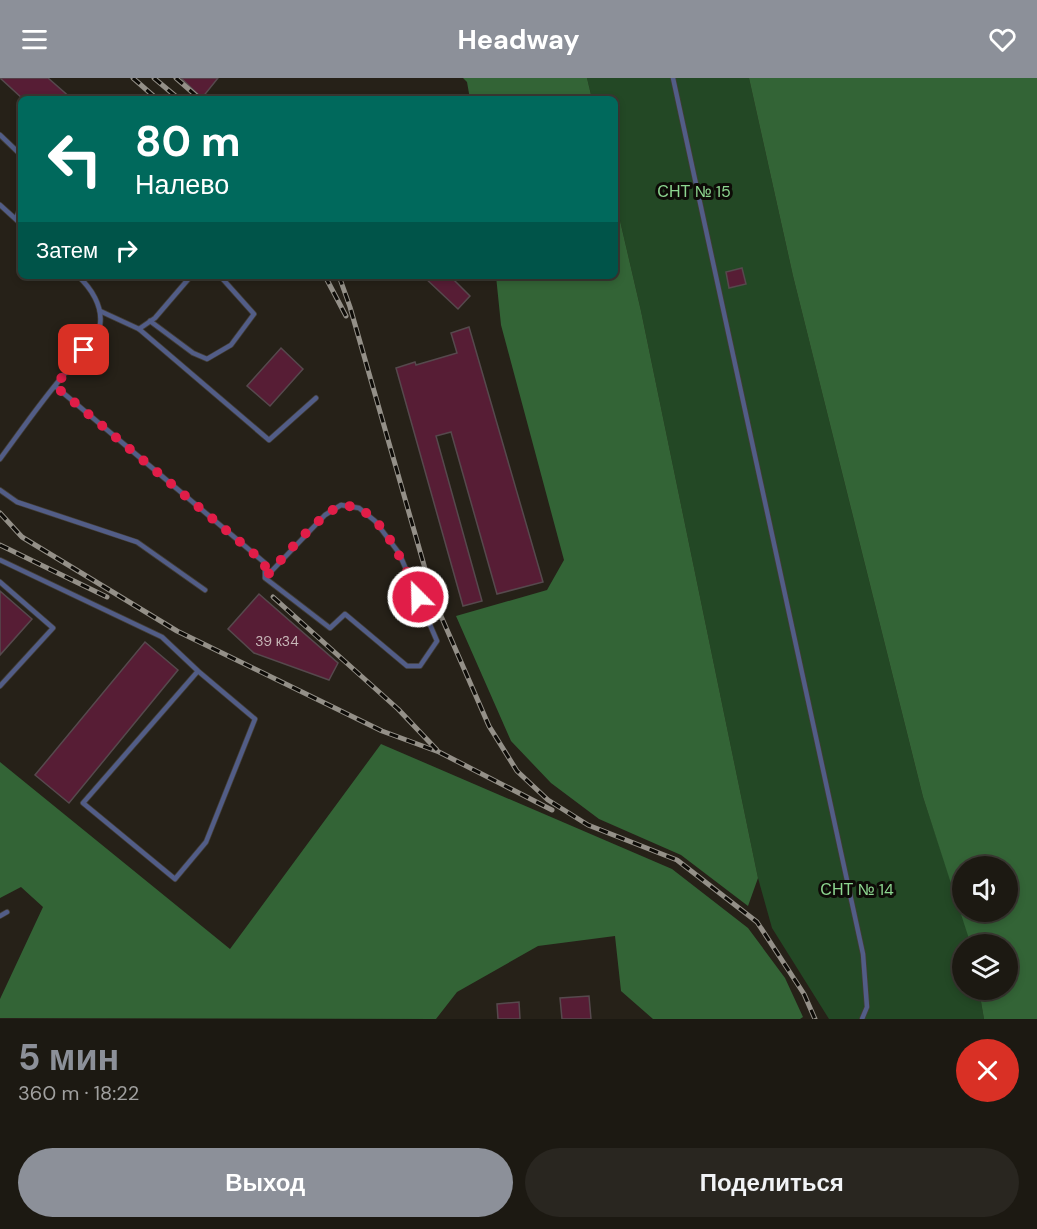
<!DOCTYPE html>
<html lang="ru">
<head>
<meta charset="utf-8">
<style>
	:root { --surface:#1c1912; --page:#292620; --text:#f1f3f6; --muted:#a0a09f; --line:#3a3832; --accent:#8c9099 }
	body { margin:0; font-family:"DM Sans",sans-serif; background:var(--page); color:var(--text); height:100vh; display:flex; flex-direction:column; font-size:22px; white-space:nowrap }
	* { box-sizing:border-box; margin:0 }
	p { font-size:20px; color:var(--muted) }
	.icon { flex:none; width:33px; height:33px; fill:none; stroke:currentColor; stroke-width:2; stroke-linecap:round; stroke-linejoin:round }
	.map { position:relative; height:941px; overflow:hidden }
	.side { display:flex; flex-direction:column; background:var(--surface); flex:1 }
	.side>* { flex:none }
	.banner { position:absolute; left:18px; top:18px; width:600px; height:183px; border-radius:9px; box-shadow:0 3px 9px #0003,0 0 0 2px var(--line); background:#00695c; color:#fff; overflow:hidden }
	.buttons { position:absolute; left:952px; top:778px; display:grid; gap:12px }
	.buttons a { display:grid; place-items:center; width:66px; height:66px; border-radius:50%; background:var(--surface); box-shadow:0 3px 9px #0003,0 0 0 2px var(--line); font-size:30px }
	.pin { position:absolute; display:grid; place-items:center; width:51px; height:51px; color:#fff; margin:-26px; border-radius:12px; box-shadow:0 3px 9px #0006 }
	.me { position:absolute; width:66px; margin:-33px; rotate:337deg; stroke-linejoin:round; filter:drop-shadow(0 0 4px #0008) }
	.turn { display:flex; align-items:center; gap:21px; height:126px; padding:0 18px; font-size:27px }
	.turn .icon { width:78px; height:78px; stroke-width:2.5 }
	.turn b { display:block; font-size:42px; line-height:51px }
	.then { display:flex; align-items:center; height:57px; padding:0 18px; background:#0003; gap:12px; font-size:22px }
	.round { display:grid; place-items:center; flex:none; width:63px; height:63px; border-radius:32px; background:var(--page) }
	.headline { display:flex; align-items:center; justify-content:space-between; height:102px; padding:0 18px }
	h1 { font-size:36px; font-weight:700; line-height:45px; color:var(--accent) }
	.primary-button { display:flex; gap:12px; margin-top:auto; padding:12px 18px }
	.primary-button a { flex:1; height:69px; border-radius:36px; background:var(--accent); color:#fff; font-size:24px; font-weight:700; line-height:69px; text-align:center }
	.primary-button a+a { background:var(--page); color:var(--text) }
	header { display:flex; justify-content:space-between; align-items:center; height:78px; padding:0 18px; background:var(--accent); color:#fff; font-size:27px; font-weight:700 }
	.map>svg:first-child { display:block }
</style>
</head>
<body>
<header><svg class="icon" aria-label="menu" viewBox="0 0 24 24"><path d="M4 6h16M4 12h16M4 18h16"/></svg>Headway<svg class="icon" aria-label="heart" viewBox="0 0 24 24"><path d="M12 20l-8-8c-3-5 5-10 8-4 3-6 11-1 8 4z"/></svg></header>
<div class="map">
<svg width="1037" height="941" viewBox="0 0 1037 941">
	<rect width="100%" height="100%" fill="#262118"/>
	<!-- green -->
	<path fill="#234825" d="M587,0H749L793,198L923,719L969,857L971,867H963V912H979L984,941H829L772,850L758,800L641,233L615,121V21H592Z"/>
	<!-- forest -->
	<g fill="#336436" fill-rule="evenodd">
		<path d="M463,0H587L592,21H470L467,4Z"/>
		<path d="M749,0H1037V941H984L979,912H1008V867H971L923,719L793,198ZM963,789H1008V834H963Z"/>
		<path d="M615,121L641,233L758,800L748,828L681,777L599,741L551,705L511,663L456,538L547,512L564,482L501,247L496,198H615Z"/>
		<path d="M381,666L672,791L748,850L785,900L803,939L800,941H653L621,913L615,858L538,868L457,914L436,941L0,940V921L43,829L21,809L0,820V684L230,871Z"/>
	</g>
	<!-- building -->
	<g fill="#571d35" stroke="#56494d" stroke-width="1.5">
		<path d="M0,0H48L72,21H23Z"/>
		<path d="M181,0H218L202,20Z"/>
		<path d="M742,190L746,206L729,210L726,194Z"/>
		<path d="M423,198H461L455,203L470,218L458,231Z"/>
		<path d="M469,249L543,504L497,516L451,354L436,358L482,523L463,528L396,290L415,284L416,287L457,275L451,255Z"/>
		<path d="M281,270L303,291L270,328L247,308Z"/>
		<path d="M0,513L32,541L0,577Z"/>
		<path d="M259,516L338,585L329,602L254,575L228,551Z"/>
		<path d="M145,564L178,592L69,725L35,697Z"/>
		<path d="M589,918L591,941H562L560,920Z"/>
		<path d="M519,924L520,941H498L497,926Z"/>
	</g>
	<g fill="none" stroke-linecap="round" stroke-linejoin="round">
		<!-- service casing -->
		<g stroke="#423d35" stroke-width="6">
			<g id="service">
				<path d="M673,0L863,876L867,929L862,941"/>
				<path d="M0,57L21,77"/>
				<path d="M0,127L21,146"/>
				<path d="M16,141L21,127"/>
				<path d="M100,233L139,251L269,362L316,320"/>
				<path d="M150,243L193,275L207,281L231,267L254,236L220,198"/>
				<path d="M139,251L155,240L191,198"/>
				<path d="M55,308L265,485V500L330,550L345,536L407,588H420L437,563L399,475L375,443L359,430L341,427L325,437L265,500"/>
				<path d="M0,381C20,354 40,325 62,299C73,285 97,264 100,247C103,228 91,210 78,198"/>
				<path d="M0,412L17,424L137,464L205,512"/>
				<path d="M0,482L162,559L198,593L255,641L206,764L175,801L83,725L198,593"/>
				<path d="M0,504L53,550L0,608"/>
				<path d="M0,838L7,834"/>
			</g>
		</g>
		<!-- service -->
		<use href="#service" stroke="#525d87" stroke-width="4.5"/>
		<!-- rail casing -->
		<g stroke="#949088" stroke-width="5">
			<g id="rail">
				<path d="M133,0L157,21"/>
				<path d="M154,0L179,21"/>
				<path d="M176,0L200,21"/>
				<path d="M325,198L346,238"/>
				<path d="M339,198L350,229L434,522L489,648L517,693L548,722L588,747L677,782L757,844L804,916L815,941"/>
				<path d="M0,435L22,459L177,553L382,653L439,674L552,732"/>
				<path d="M0,467L107,519"/>
				<path d="M273,519L398,631L437,672"/>
			</g>
		</g>
		<!-- rail -->
		<use href="#rail" stroke="#0d0b07" stroke-width="3" stroke-dasharray="9" stroke-linecap="butt"/>
	</g>
	<g fill="none" stroke-linecap="round" stroke-linejoin="round">
		<!-- route -->
		<path stroke="#e11d48" stroke-width="10" stroke-dasharray="0 18" d="M84,272L55,308L265,485V500C278,485 326,429 342,428C380,424 406,491 418,519"/>
	</g>
	<g text-anchor="middle" dominant-baseline="central" stroke-width="6" stroke-linejoin="round" paint-order="stroke">
		<!-- number labels -->
		<g font-size="14" fill="#c8b8b9">
			<text x="277" y="563">39 к34</text>
		</g>
		<!-- park labels -->
		<g font-size="16" fill="#8dd690" stroke="#0d0b07">
			<text x="694" y="113">СНТ № 15</text>
			<text x="857" y="811">СНТ № 14</text>
		</g>
	</g>
</svg>
<div class="buttons">
<a><svg class="icon" aria-label="sound" viewBox="0 0 24 24"><path d="M4 9h4l5-4v14l-5-4H4zM17 9q2 3 0 6"/></svg></a>
<a><svg class="icon" aria-label="layers" viewBox="0 0 24 24"><path d="M12 4l9 5-9 5-9-5zM3 14l9 5 9-5"/></svg></a>
</div>
<div class="pin" style="left:84px;top:272px;background:#d93025"><svg class="icon" aria-label="arrive" viewBox="0 0 24 24"><path d="M6 21V4h12l-3 4 3 4H6"/></svg></div>
<svg class="me" style="left:418px;top:519px" viewBox="-20 -20 40 40"><circle r="17" fill="#e11d48" stroke="#fff" stroke-width="3"/><path d="M0-11L8 9 0 5-8 9z" fill="#fff"/></svg>
<div class="banner">
<div class="turn"><svg class="icon" aria-label="left" viewBox="0 0 24 24"><path d="M17 20v-9H6M10 6l-5 5 5 5"/></svg><div><b>80 m</b>Налево</div></div>
<div class="then">Затем<svg class="icon" aria-label="right" viewBox="0 0 24 24"><path d="M7 20v-9h11M14 6l5 5-5 5"/></svg></div>
</div>
</div>
<section class="side">
<div class="headline"><div><h1>5 мин</h1><p>360 m · 18:22</p></div><a class="round" style="background:#d93025;color:#fff"><svg class="icon" aria-label="close" viewBox="0 0 24 24"><path d="M6 6l12 12M18 6L6 18"/></svg></a></div>
<div class="primary-button"><a>Выход</a><a>Поделиться</a></div>
</section>
</body>
</html>
